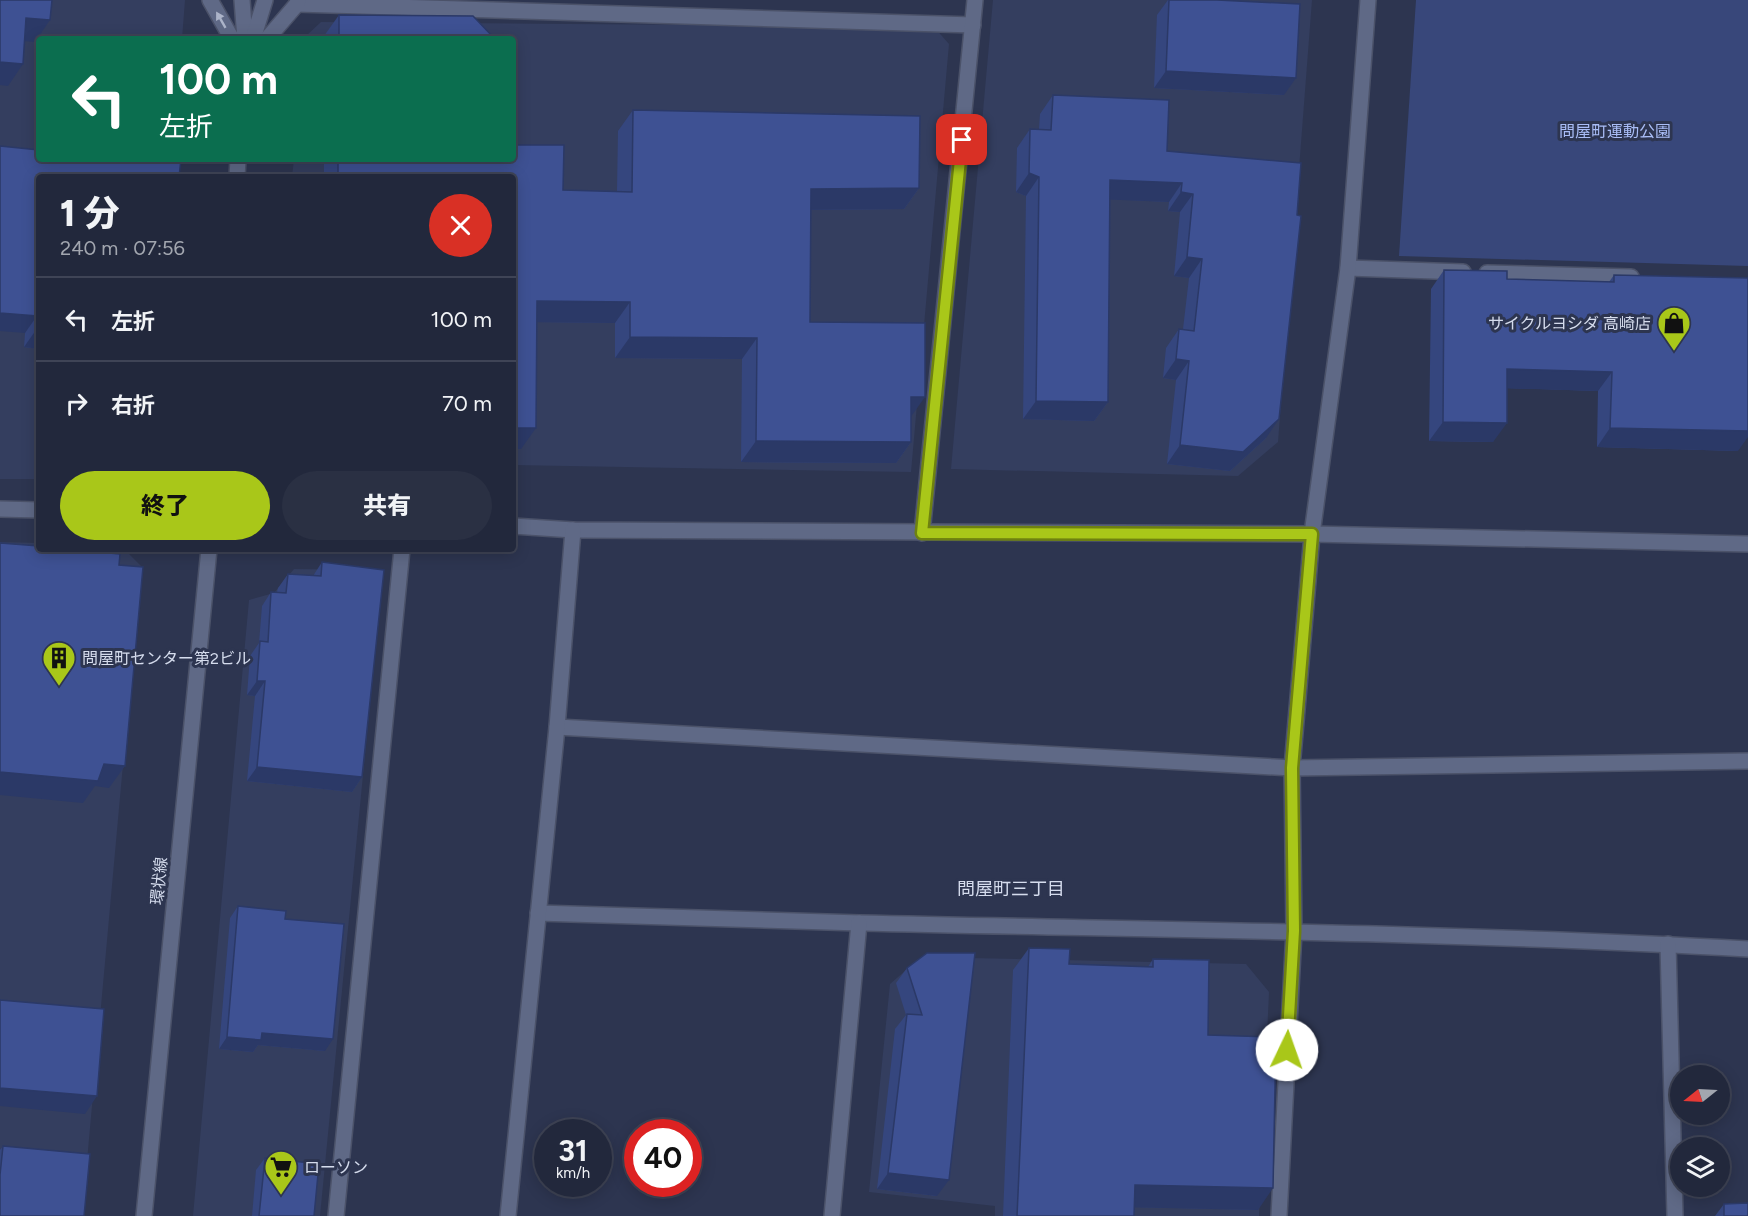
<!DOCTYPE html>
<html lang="ja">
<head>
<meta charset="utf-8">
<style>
	:root { --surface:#22283c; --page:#2a3043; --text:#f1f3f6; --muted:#a2a6af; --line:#3f4456; --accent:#a9c719 }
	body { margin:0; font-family:Figtree,"Noto Sans JP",sans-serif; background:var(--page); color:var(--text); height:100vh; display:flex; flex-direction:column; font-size:22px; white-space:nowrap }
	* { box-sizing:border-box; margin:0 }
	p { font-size:20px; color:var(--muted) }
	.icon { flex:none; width:33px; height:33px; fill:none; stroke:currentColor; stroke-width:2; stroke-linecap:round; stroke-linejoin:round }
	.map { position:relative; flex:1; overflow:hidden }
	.panel { position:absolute; left:36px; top:174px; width:480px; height:378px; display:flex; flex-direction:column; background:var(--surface); border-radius:6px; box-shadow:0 3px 15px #0003,0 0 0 2px var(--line) }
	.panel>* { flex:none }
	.top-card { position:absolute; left:36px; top:36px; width:480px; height:126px; border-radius:6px; box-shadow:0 3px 15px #0003,0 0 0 2px var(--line); background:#0b6e4f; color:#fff; overflow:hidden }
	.needle { width:39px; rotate:252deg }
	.buttons { position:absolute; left:1670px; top:1065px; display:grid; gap:12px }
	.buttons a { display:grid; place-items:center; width:60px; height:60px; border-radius:50%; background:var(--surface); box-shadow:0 3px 15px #0003,0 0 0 2px var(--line); font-size:30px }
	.speed { position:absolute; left:534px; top:1119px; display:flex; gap:12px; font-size:30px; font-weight:700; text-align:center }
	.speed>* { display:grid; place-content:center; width:78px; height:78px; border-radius:50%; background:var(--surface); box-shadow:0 3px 15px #0003,0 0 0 2px var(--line); line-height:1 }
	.speed small { font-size:15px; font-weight:400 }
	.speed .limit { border:9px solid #d22; background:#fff; color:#111 }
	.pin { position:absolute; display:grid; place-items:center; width:51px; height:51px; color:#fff; margin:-26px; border-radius:12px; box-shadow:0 3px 9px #0006 }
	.me { position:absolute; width:66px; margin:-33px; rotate:3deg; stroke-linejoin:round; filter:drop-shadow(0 0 4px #0008) }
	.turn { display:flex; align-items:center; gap:21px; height:126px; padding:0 24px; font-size:27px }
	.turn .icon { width:78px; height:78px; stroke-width:2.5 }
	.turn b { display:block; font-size:42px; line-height:51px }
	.round { display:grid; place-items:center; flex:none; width:63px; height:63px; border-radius:32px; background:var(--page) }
	.overview { display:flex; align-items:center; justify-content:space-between; height:102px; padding:0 24px }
	h1 { font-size:36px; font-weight:800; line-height:45px }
	.button { display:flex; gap:12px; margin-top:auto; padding:12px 24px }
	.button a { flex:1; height:69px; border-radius:36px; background:var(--accent); color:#111; font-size:24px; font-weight:800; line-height:69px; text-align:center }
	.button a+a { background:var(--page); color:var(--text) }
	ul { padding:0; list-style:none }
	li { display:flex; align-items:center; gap:18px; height:84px; padding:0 24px; border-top:2px solid var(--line) }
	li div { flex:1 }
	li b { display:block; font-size:22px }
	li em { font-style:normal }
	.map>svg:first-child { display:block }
</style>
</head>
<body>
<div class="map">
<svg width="1748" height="1216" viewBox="0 0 1748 1216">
	<rect width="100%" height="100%" fill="#2d3550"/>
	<!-- built -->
	<g fill="#343e5f">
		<path d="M0,0H185L182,39H39V479H0Z"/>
		<path d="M993,0H1312L1278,442L1238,476L951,469Z"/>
		<path d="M321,22L934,27L949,44L911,472L513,465V177H292L294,159H513V39H306V36Z"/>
		<path d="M0,542L39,543V549H124L141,566L82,1216H0Z"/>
		<path d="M294,569L383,570L320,1216H193L249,600L274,593Z"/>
		<path d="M921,957L1246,964L1269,992L1259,1216H995V1206L869,1192L890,984Z"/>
	</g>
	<!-- green -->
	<path fill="#38477a" d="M1416,0H1748V266L1399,256Z"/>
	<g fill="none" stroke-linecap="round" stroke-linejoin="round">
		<!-- minor casing -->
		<g stroke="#4b5269" stroke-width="18">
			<g id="minor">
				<path d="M210,0L232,39"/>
				<path d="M242,0L245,39"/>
				<path d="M297,4L973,25"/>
				<path d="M253,39L265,0"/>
				<path d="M267,39L297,4L298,0"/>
				<path d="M237,177L238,159"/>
				<path d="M1348,268L1463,272"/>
				<path d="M1487,273L1631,277"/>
				<path d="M0,509L39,510"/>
				<path d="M513,526L573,530L1312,534L1748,544"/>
				<path d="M922,533L975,0"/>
				<path d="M557,727L1292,768L1748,761"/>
				<path d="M538,913C645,916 753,920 860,923C1156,930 1452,932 1748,949"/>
				<path d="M1668,944L1675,1216"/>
				<path d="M144,1216L209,549"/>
				<path d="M336,1216L402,549"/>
				<path d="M508,1216L557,727L573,530"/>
				<path d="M832,1216L859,923"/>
				<path d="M1279,1216L1294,931L1292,768L1312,534L1348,268L1368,0"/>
			</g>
		</g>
		<!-- minor -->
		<use href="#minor" stroke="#5f6986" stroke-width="15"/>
	</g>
	<!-- wall -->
	<g fill="#35467e">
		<path d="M1168,0H1217L1284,95L1154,88L1157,15Z"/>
		<path d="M339,15L494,39H324V36Z"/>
		<path d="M1053,95L1167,151L1301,163L1266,438L1230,471L1167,464L1176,380L1163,378L1166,348L1179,329H1183L1189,278L1174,276L1180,212L1168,211L1169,202L1110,199L1108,402L1094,421L1023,419L1026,196L1016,192L1017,148L1030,129H1039L1040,114Z"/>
		<path d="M633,110L919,188L904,209L810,210V322L911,417V442L896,463L741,462L742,359L615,358V323L537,322L521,449H513V177H324V159H513L563,190L617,191L618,131Z"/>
		<path d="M39,150V349L24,347Z"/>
		<path d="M1444,270L1507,279L1609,282L1614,275L1738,451L1597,447L1598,391L1507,388L1493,442L1429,441L1431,289Z"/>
		<path d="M322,562L362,777L352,792L247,781L255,696L247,695L250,656L259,643L262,606L271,592H277L278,588L288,574L313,576Z"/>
		<path d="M238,906L285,919L325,1051L258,1045L253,1052L219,1049L230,918Z"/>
		<path d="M1029,948L1069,964L1148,967L1153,959L1208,1035L1258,1210L1134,1207V1216H1003L1013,970Z"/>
		<path d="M927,953L937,1196L877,1189L895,1029L906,1015L896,983L907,968Z"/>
		<path d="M3,1146L0,1216V1150Z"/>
		<path d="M265,1158L314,1216H252L256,1170Z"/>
		<path d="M1724,1204L1748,1216H1715Z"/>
	</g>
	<!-- shaded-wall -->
	<g fill="#2b3967">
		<path d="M26,18L50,20L35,42L11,40Z"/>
		<path d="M0,62L23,64L8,86L0,85Z"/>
		<path d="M1166,71L1296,78L1284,95L1154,88Z"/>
		<path d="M1029,173L1039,177L1026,196L1016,192Z"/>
		<path d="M1110,180L1182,183L1169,202L1097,199Z"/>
		<path d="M919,188L904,209L796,210L811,189Z"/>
		<path d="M1181,192L1193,194L1180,212L1168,211Z"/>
		<path d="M1187,257L1202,259L1189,278L1174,276Z"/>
		<path d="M537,301L630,302L615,323L523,322Z"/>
		<path d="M0,313L37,316L25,333L0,331Z"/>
		<path d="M36,330H39V349L24,347Z"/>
		<path d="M630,337L757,338L742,359L615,358Z"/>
		<path d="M1176,359L1189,361L1176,380L1163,378Z"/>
		<path d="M1507,369L1612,372L1598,391L1494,388Z"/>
		<path d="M911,397H925L910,418Z"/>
		<path d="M1036,401L1108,402L1094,421L1023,419Z"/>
		<path d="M1279,419L1266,438L1230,471L1167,464L1180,445Z"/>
		<path d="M1443,422L1507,423L1493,442L1429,441Z"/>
		<path d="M513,428H536L521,449H513Z"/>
		<path d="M1610,428L1748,431V437L1738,451L1597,447Z"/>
		<path d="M756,441L911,442L896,463L741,462Z"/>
		<path d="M257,681H265L255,696L247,695Z"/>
		<path d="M104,764L125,766L109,788L95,786L83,803L0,795V772Z"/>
		<path d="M257,767L362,777L352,792L247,781Z"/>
		<path d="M262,1033L333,1039L325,1051L258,1045L253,1052L219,1049L227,1037Z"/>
		<path d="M0,1088L97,1096L85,1114L0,1106Z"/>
		<path d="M888,1173L949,1180L937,1196L877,1189Z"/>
		<path d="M1135,1185L1273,1188L1258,1210L1119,1207Z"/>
	</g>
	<!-- building -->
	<g fill="#3e5193" stroke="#2b3967" stroke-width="1.5">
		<path d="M0,0H52L50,20L26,18L23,64L0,62Z"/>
		<path d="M1169,0H1217L1300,4L1296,78L1166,71Z"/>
		<path d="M339,15L473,16L494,38V39H339Z"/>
		<path d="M1053,95L1169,100L1167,151L1301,163L1297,215L1301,216L1279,419L1243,452L1180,445L1189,361L1176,359L1179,329L1194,331L1202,259L1187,257L1193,194L1181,192L1182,183L1110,180L1108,402L1036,401L1039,177L1029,173L1030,129L1051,130Z"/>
		<path d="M633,110L920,116L919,188L811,189L810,322L925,323V397H911V442L756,441L757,338L630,337V302L537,301L536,428H513V177H338V159H513V145H564L563,190L632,192Z"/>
		<path d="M0,146L39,150V159H181L179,177H39V330H36L37,316L0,313Z"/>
		<path d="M1444,270L1507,271V279L1614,282V275L1748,278V431L1610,428L1612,372L1507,369V423L1443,422Z"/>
		<path d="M0,543L39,546V549H66L120,554L119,565L143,567L125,766L104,764L98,781L0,772Z"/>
		<path d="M322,562L384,570L362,777L257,767L265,681H257L260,641L268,642L271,592L286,593L288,574L321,576Z"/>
		<path d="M238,906L286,911L285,919L344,924L333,1039L262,1033L261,1040L227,1037Z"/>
		<path d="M1029,948L1070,949L1069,964L1153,967V959L1209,960L1208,1035L1276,1037L1273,1188L1135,1185L1134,1216H1017Z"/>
		<path d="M927,953H975L949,1180L888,1173L907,1014L922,1015L907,968Z"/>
		<path d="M0,1000L104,1009L97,1096L0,1088Z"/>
		<path d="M3,1146L90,1154L84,1216H0V1175Z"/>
		<path d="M265,1158L319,1164L314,1216H259Z"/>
		<path d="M1748,1203V1216H1724V1204Z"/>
	</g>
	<!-- one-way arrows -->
	<defs><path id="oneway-solid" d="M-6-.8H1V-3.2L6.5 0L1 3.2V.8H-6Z" transform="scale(1.5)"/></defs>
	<use fill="#acb4c9" href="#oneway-solid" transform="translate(221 20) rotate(-120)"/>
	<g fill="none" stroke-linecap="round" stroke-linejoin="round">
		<!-- route casing -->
		<g stroke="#6e8110" stroke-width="15">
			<path id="route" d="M962,140L922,533L1312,534L1292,768L1294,931L1287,1050"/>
		</g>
		<!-- route -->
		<use href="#route" stroke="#a9c719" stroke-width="10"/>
	</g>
	<!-- icons -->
	<defs>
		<g id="shop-pin" transform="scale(1.725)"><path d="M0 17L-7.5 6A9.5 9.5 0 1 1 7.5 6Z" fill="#a9c719" stroke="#2d3550"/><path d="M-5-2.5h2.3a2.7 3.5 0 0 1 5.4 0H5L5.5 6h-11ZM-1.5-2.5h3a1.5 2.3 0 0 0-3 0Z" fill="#111"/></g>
		<g id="building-pin" transform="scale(1.725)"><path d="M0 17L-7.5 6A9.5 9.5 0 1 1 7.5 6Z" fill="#a9c719" stroke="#2d3550"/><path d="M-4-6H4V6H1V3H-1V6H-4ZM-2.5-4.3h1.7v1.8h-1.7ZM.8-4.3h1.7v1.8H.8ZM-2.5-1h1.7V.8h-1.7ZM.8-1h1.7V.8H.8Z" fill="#111"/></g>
		<g id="supermarket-pin" transform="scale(1.725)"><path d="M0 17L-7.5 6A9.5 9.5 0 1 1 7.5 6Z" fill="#a9c719" stroke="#2d3550"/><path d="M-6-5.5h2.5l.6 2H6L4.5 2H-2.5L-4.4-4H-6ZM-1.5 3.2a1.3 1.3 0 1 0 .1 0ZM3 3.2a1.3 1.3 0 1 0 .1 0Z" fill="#111"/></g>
	</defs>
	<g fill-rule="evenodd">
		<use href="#shop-pin" x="1674" y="323"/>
		<use href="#building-pin" x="59" y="658"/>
		<use href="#supermarket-pin" x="281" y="1167"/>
	</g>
	<g text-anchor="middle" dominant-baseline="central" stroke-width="6" stroke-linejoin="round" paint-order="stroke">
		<!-- park labels -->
		<g font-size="16" fill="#a9bdf6" stroke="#2d3550">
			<text x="1615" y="131">問屋町運動公園</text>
		</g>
		<!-- poi labels -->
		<g font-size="16" fill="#d5dced" stroke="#2d3550" text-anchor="start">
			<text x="1651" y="323" text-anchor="end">サイクルヨシダ 高崎店</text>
			<text x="82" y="658">問屋町センター第2ビル</text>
			<text x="304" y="1167">ローソン</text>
		</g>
		<!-- street labels -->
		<g font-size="16" fill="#d5dced" stroke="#2d3550">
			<text transform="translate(159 881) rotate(-84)">環状線</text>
		</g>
		<!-- neighbourhood labels -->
		<g font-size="18" fill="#d5dced" stroke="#2d3550">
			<text x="1011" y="889">問屋町三丁目</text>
		</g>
	</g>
</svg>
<div class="buttons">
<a><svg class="needle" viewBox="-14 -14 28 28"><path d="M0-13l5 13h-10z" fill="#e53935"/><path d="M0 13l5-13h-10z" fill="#a2a6af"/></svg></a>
<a><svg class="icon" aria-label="layers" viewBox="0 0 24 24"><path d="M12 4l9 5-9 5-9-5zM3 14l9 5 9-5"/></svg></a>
</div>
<div class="speed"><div>31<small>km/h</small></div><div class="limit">40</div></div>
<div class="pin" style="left:962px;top:140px;background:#d93025"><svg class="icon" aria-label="arrive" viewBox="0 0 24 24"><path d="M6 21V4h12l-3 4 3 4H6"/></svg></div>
<svg class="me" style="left:1287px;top:1050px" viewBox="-20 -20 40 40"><circle r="19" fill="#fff"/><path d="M0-13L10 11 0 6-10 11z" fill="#a9c719"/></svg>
<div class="top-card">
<div class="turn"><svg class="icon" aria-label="left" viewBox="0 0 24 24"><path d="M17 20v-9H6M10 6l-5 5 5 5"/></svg><div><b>100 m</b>左折</div></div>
</div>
<section class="panel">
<div class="overview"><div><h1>1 分</h1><p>240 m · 07:56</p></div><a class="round" style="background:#d93025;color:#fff"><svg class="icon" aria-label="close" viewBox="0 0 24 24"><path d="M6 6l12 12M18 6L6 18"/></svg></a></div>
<ul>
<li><svg class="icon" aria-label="left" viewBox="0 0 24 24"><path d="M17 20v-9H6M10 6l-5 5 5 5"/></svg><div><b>左折</b></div><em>100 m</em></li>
<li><svg class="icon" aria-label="right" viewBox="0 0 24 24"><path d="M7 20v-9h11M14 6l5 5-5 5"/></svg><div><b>右折</b></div><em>70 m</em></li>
</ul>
<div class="button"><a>終了</a><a>共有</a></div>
</section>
</div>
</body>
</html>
